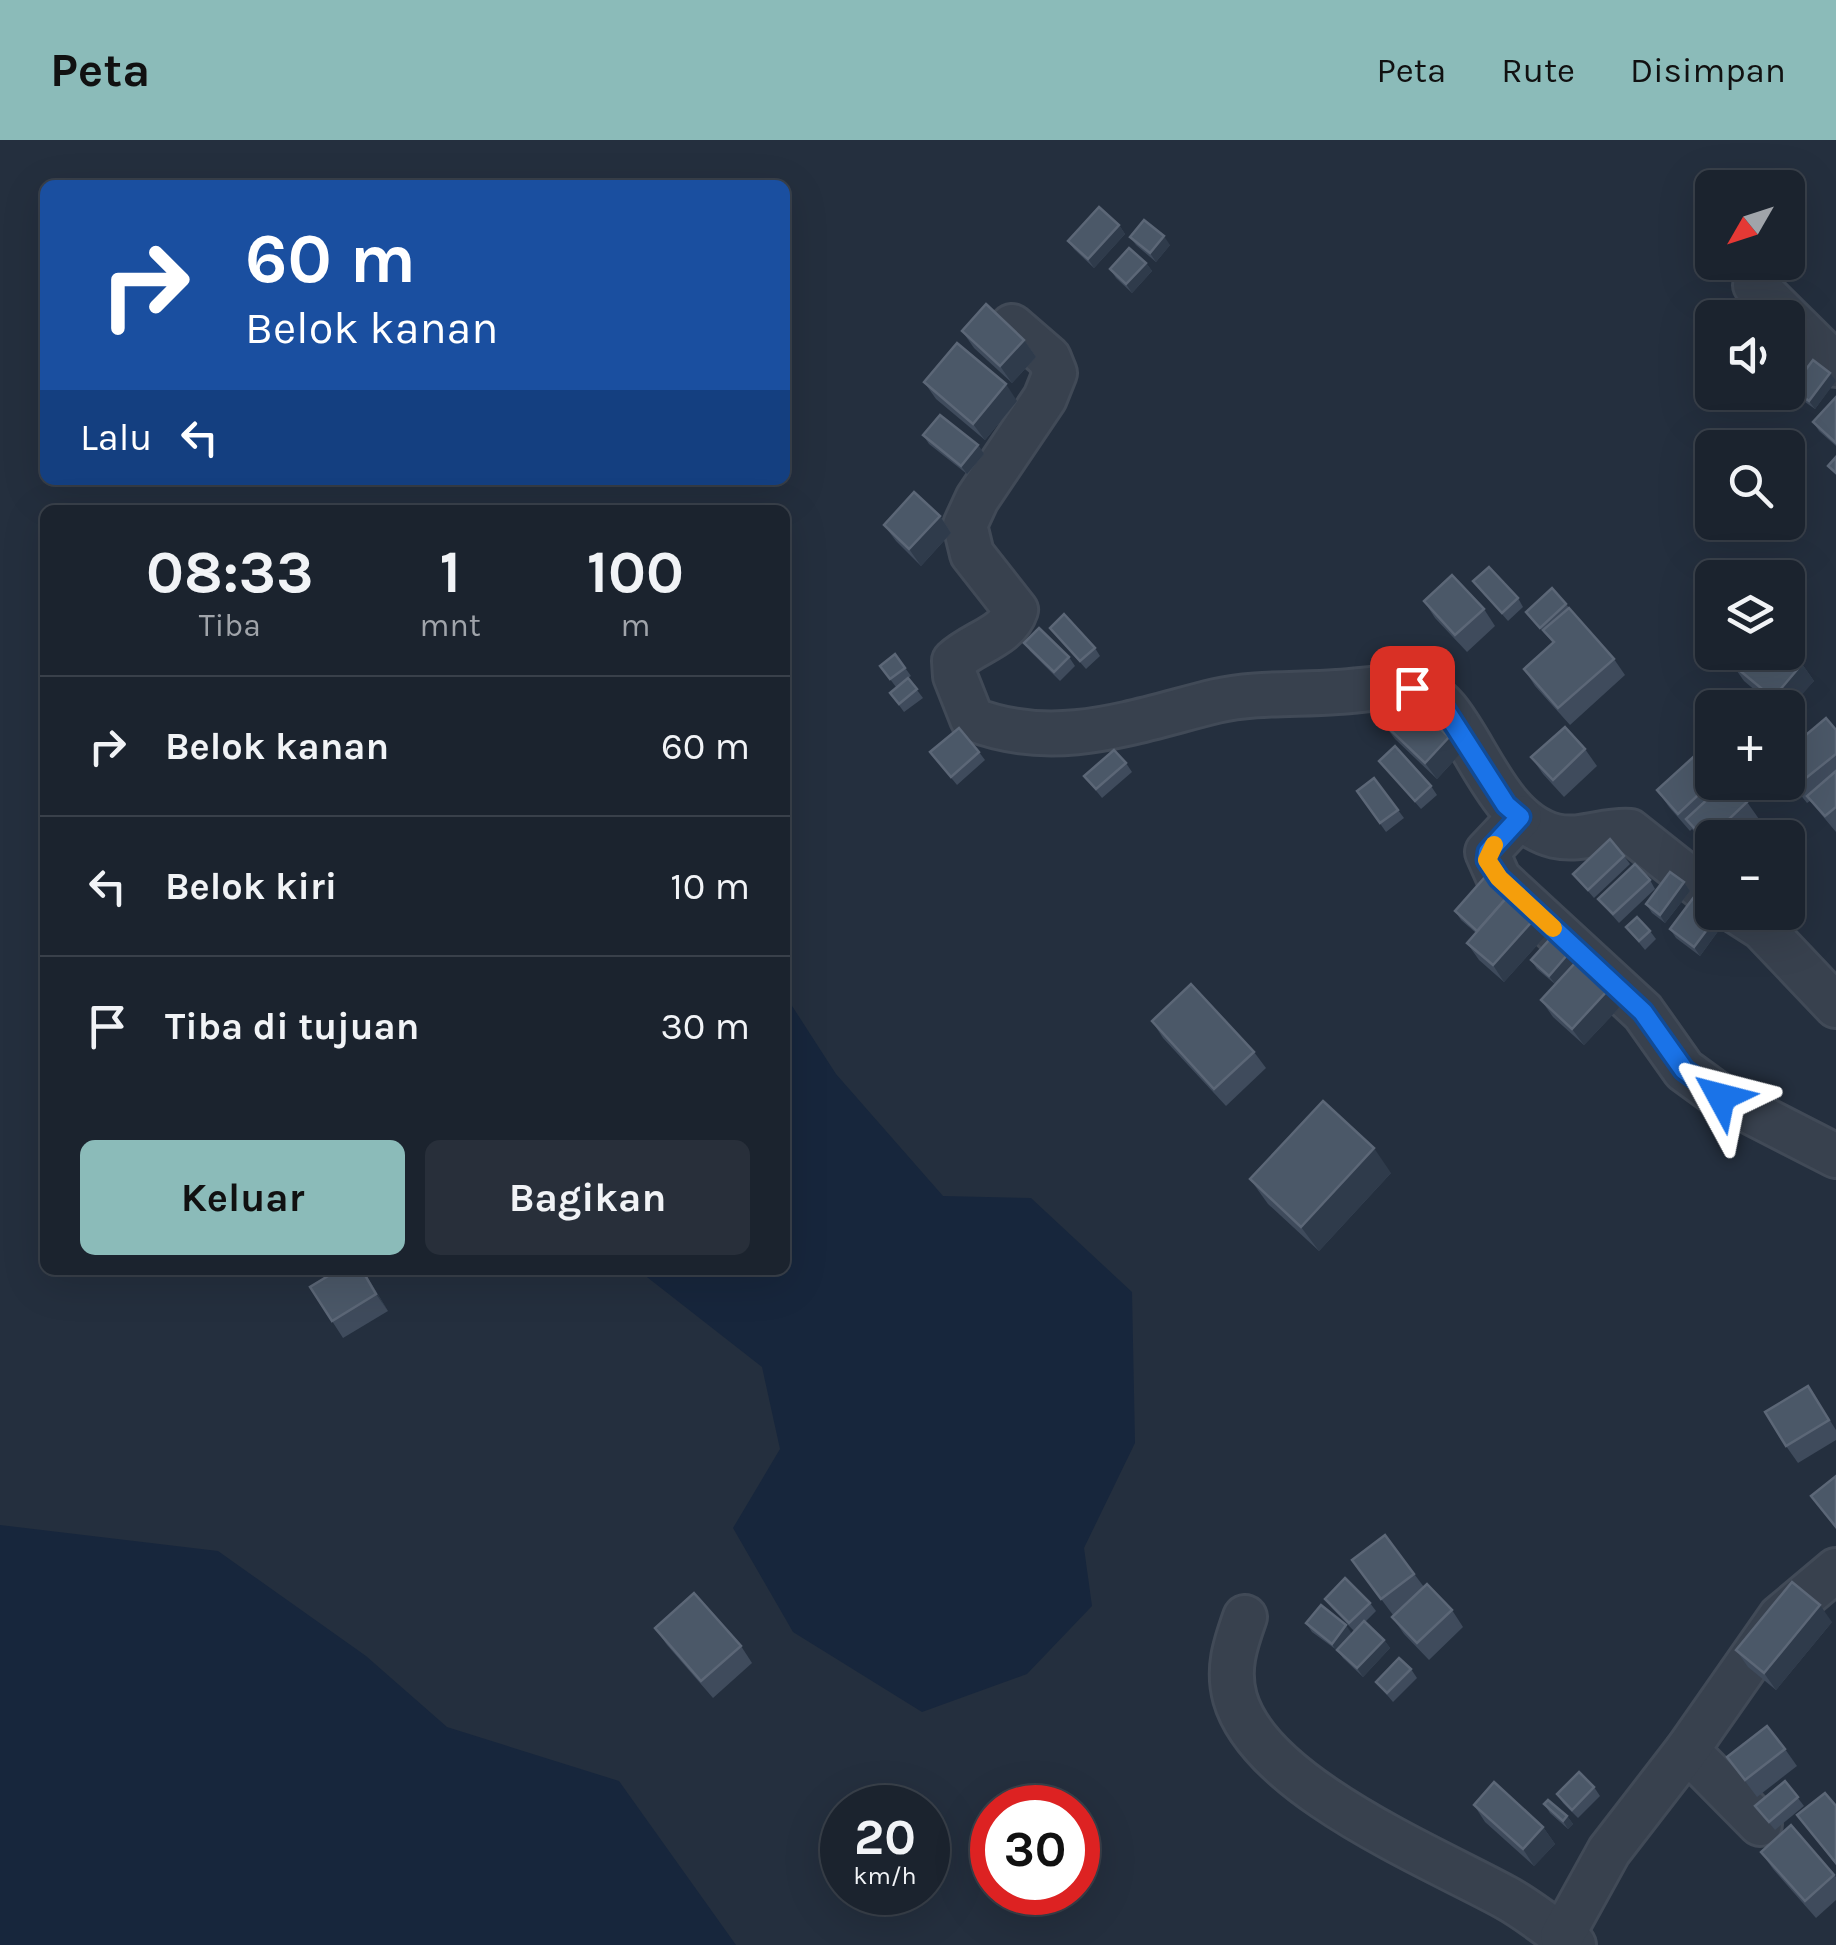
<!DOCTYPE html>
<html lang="id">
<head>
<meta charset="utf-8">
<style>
	:root { --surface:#1b232e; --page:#282f3a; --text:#f1f3f6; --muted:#a0a4aa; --line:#39404a; --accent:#8bbbb9 }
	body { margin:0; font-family:Karla,sans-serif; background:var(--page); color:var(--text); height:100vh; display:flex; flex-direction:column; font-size:38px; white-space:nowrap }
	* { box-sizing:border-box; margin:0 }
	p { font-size:32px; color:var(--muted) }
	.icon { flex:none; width:55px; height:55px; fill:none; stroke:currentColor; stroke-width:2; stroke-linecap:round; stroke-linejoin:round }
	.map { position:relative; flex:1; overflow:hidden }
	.side { position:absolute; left:40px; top:365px; width:750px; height:770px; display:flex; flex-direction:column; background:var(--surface); border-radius:15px; box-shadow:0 10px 40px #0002,0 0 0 2px var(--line) }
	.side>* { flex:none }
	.banner { position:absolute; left:40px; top:40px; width:750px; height:305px; border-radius:15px; box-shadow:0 10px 40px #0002,0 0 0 2px var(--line); background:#1a4fa0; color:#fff; overflow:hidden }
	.needle { width:65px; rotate:231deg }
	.fabs { position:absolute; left:1695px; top:30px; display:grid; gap:20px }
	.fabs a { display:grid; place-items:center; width:110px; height:110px; border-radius:15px; background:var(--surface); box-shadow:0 10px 40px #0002,0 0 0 2px var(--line); font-size:50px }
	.speed { position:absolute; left:820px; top:1645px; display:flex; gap:20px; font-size:50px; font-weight:700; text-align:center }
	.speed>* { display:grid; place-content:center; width:130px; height:130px; border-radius:50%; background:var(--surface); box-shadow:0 10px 40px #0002,0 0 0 2px var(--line); line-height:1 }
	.speed small { font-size:25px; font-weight:400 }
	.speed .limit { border:15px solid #d22; background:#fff; color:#111 }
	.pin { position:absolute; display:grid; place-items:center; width:85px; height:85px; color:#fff; margin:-42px; border-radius:20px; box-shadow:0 5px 15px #0006 }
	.me { position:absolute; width:110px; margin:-55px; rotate:308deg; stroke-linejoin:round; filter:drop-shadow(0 0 8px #0008) }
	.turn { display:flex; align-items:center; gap:35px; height:210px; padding:0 40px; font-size:45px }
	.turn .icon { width:130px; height:130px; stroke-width:2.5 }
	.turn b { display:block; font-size:70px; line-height:85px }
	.then { display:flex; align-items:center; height:95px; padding:0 40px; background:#0003; gap:20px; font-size:38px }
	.eta { display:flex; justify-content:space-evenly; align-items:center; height:170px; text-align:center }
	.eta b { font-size:60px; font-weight:700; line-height:70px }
	.primary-button { display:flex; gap:20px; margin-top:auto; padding:20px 40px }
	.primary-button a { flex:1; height:115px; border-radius:15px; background:var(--accent); color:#111; font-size:40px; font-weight:700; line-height:115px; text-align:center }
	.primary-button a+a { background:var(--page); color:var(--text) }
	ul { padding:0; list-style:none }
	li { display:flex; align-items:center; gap:30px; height:140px; padding:0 40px; border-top:2px solid var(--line) }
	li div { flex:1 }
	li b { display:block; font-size:38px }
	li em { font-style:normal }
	header { display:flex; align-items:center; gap:60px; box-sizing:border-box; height:140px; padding:0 50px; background:var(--accent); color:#111 }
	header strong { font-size:48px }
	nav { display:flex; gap:55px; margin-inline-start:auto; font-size:35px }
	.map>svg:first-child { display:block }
</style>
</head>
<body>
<header>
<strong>Peta</strong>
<nav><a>Peta</a><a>Rute</a><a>Disimpan</a></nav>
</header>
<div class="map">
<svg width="1836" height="1805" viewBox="0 0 1836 1805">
	<rect width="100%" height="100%" fill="#242f3e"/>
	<!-- water -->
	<g fill="#17263c">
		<path d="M785,855L836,934L943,1056L1031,1058L1132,1152L1135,1303L1084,1408L1092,1466L1027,1534L922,1572L793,1492L733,1388L780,1309L762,1227L638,1130H785Z"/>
		<path d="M0,1385L218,1411L366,1516L447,1587L619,1641L736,1805H0Z"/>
	</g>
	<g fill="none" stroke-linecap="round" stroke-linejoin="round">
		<!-- minor casing -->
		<g stroke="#414a57" stroke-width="48">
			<g id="minor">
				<path d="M1755,145L1836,225"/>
				<path d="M1012,186L1049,218L1055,233L1045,258L977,359L965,385L972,414L1016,470C1007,497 974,502 954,521L955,536L972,579C1057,612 1134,581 1216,561C1254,552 1299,555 1337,552C1362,551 1389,545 1413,548C1467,554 1484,679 1555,696C1582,702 1604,689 1630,691L1712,756"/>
				<path d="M1520,677L1487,712L1499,739L1643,872L1684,930L1721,957L1836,1016"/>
				<path d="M1737,772L1762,788L1836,866"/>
				<path d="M1245,1477C1235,1505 1227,1529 1235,1558C1260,1646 1430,1716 1505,1757C1529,1770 1552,1789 1574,1805"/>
				<path d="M1687,1610L1760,1684"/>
				<path d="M1562,1796L1609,1711L1687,1610L1780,1477L1836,1430"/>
			</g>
		</g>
		<!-- minor -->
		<use href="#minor" stroke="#38414e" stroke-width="42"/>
	</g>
	<!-- wall -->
	<g fill="#3f4b5c">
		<path d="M1119,85L1125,94L1094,128L1074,109L1068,101Z"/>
		<path d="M1130,97L1170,105L1156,122L1136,105Z"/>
		<path d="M1146,123L1152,131L1132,153L1116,138L1110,129Z"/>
		<path d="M962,191L1024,200L1036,217L1012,243L974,208Z"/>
		<path d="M1836,240L1815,269L1798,257L1792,248Z"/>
		<path d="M924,242L1017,261L985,300L936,259Z"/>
		<path d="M1836,257V306L1819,291L1813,282Z"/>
		<path d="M923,295L978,305L984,314L967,334L929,304Z"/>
		<path d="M940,376L951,393L921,426L896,401L884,385Z"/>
		<path d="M1473,441L1518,458L1523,467L1508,481Z"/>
		<path d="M1552,448L1614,519L1625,535L1570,585L1535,546L1524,529L1553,503L1526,472Z"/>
		<path d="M1424,461L1484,469L1495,486L1467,512L1435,478Z"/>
		<path d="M1050,488L1095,508L1100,516L1086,529Z"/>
		<path d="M1024,503L1069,517L1075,526L1060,541L1030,511Z"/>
		<path d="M895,514L911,536L908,538L923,558L904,572L890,553L896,547L880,526Z"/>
		<path d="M1732,524H1802L1814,541L1788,568H1776L1744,541Z"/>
		<path d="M1383,583L1460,614L1437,639L1395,599Z"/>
		<path d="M1836,590V692L1810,661L1807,663L1788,639V610Z"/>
		<path d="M1585,609L1597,626L1564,657L1543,634L1531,617Z"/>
		<path d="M930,612H979L985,620L957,645Z"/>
		<path d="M1379,621L1431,646L1437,655L1421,669Z"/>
		<path d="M1126,623L1132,632L1102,658L1084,636Z"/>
		<path d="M1374,638L1404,678L1386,692L1357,651Z"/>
		<path d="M1712,642H1728L1747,662L1759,679L1739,698H1712V713L1692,689L1690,691L1669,667L1657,650Z"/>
		<path d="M1624,716L1630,724L1594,758L1573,734Z"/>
		<path d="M1650,740L1655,749L1619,783L1598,759Z"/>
		<path d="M1684,742L1690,751L1665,783L1652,773L1646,764Z"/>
		<path d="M1507,757L1536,777L1548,793L1504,842L1479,820L1467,803L1476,793L1461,780L1455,771Z"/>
		<path d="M1718,775L1724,783L1700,816L1676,798L1670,789Z"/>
		<path d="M1626,787L1650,791L1656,799L1645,810Z"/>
		<path d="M1531,820L1574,823L1555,844L1537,829Z"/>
		<path d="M1541,860L1619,868L1584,905L1553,877Z"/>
		<path d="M1152,881L1254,912L1266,928L1226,966L1163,898Z"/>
		<path d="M1391,1033L1319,1111L1268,1064L1250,1039Z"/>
		<path d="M328,1130H363L388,1171L343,1198L332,1181L331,1134Z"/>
		<path d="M1808,1246L1836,1290V1300L1798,1323L1786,1306Z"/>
		<path d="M1385,1395L1424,1447L1452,1470L1463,1487L1429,1520L1404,1494L1392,1477L1399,1471L1393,1475L1352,1420Z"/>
		<path d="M1325,1459L1370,1463L1376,1471L1365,1482L1384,1500L1390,1508L1363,1537L1343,1518L1338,1511L1312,1492L1306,1483L1352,1494L1354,1491L1331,1467Z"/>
		<path d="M1832,1482L1776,1550L1748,1527L1736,1510Z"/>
		<path d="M655,1488L741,1506L752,1523L713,1558L667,1505Z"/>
		<path d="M1411,1529L1417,1538L1393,1562L1376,1542Z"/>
		<path d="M1785,1609L1797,1626L1757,1657L1727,1617Z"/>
		<path d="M1785,1641L1804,1666L1775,1690L1755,1666Z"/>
		<path d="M1594,1647L1600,1656L1578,1678L1563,1663L1557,1654Z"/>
		<path d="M1544,1664L1567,1676L1573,1684L1568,1689L1550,1673Z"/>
		<path d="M1474,1665L1543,1687L1555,1704L1534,1726L1485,1682Z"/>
		<path d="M1836,1666V1725L1797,1675Z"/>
		<path d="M1791,1685L1836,1737V1760L1816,1778L1773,1729L1761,1712Z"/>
	</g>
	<!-- shaded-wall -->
	<g fill="#2f3b4b">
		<path d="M1119,85L1125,94L1094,128L1088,119Z"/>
		<path d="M1164,96L1170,105L1156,122L1150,113Z"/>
		<path d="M1146,123L1152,131L1132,153L1126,144Z"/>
		<path d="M1024,200L1036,217L1012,243L1000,226Z"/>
		<path d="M1796,217L1802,225L1788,250V231Z"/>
		<path d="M1830,233L1836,241L1815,269L1809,261Z"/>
		<path d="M1006,244L1017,261L985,300L973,284Z"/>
		<path d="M978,305L984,314L967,334L961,326Z"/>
		<path d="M940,376L951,393L921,426L909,409Z"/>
		<path d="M1802,524L1814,541L1788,571V568H1779L1773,558Z"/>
		<path d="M1449,597L1460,614L1437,639L1425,623Z"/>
		<path d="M1798,714L1804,722L1788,740V725Z"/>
		<path d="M1684,742L1690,751L1665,783L1660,775Z"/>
		<path d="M1718,775L1724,783L1700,816L1694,807Z"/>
		<path d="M1536,777L1548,793L1504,842L1493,825Z"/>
		<path d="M1568,814L1574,823L1555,844L1549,836Z"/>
		<path d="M1607,851L1619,868L1584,905L1572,889Z"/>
		<path d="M1374,1008L1391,1033L1319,1111L1301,1087Z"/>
		<path d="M362,1130H363L388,1171L376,1154Z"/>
		<path d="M1820,1465L1832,1482L1776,1550L1764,1533Z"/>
		<path d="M1346,1485L1352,1494L1337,1512L1332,1504Z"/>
		<path d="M1384,1500L1390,1508L1363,1537L1357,1528Z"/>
		<path d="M1567,1676L1573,1684L1568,1689L1563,1681Z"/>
		<path d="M1543,1687L1555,1704L1534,1726L1523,1709Z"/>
	</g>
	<!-- building -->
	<g fill="#4b5868" stroke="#5c6777" stroke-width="2.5">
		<path d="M1099,67L1119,85L1088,119L1068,101Z"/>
		<path d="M1144,80L1164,96L1150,113L1130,97Z"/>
		<path d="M1129,108L1146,123L1126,144L1110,129Z"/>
		<path d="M986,164L1024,200L1000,226L962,191Z"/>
		<path d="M957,203L1006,244L973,284L924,242Z"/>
		<path d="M1788,212L1796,217L1788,231Z"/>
		<path d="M1813,220L1830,233L1809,261L1792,248Z"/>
		<path d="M1836,257V303L1813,282Z"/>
		<path d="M940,275L978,305L961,326L923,295Z"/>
		<path d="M1836,317V333L1828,326Z"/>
		<path d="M914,352L940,376L909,409L884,385Z"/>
		<path d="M1489,427L1518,458L1502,473L1473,441Z"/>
		<path d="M1452,435L1484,469L1455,495L1424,461Z"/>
		<path d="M1552,448L1566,464L1540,488L1526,472Z"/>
		<path d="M1569,468L1614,519L1558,568L1524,529L1554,502L1543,490Z"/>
		<path d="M1064,474L1095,508L1080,521L1050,488Z"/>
		<path d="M1039,488L1069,517L1054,532L1024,503Z"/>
		<path d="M1742,512H1788L1802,524L1773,558L1732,524Z"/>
		<path d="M895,514L905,528L890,539L880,526Z"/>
		<path d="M908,538L917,549L899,564L890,553Z"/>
		<path d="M1407,557L1449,597L1425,623L1383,583Z"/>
		<path d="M1826,578L1836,590V614L1796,646L1788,636V610Z"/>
		<path d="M1565,587L1585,609L1553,640L1531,617Z"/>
		<path d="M959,588L979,612L951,637L930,612Z"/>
		<path d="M1395,606L1431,646L1415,661L1379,621Z"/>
		<path d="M1114,610L1126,623L1096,649L1084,636Z"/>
		<path d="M1700,611L1712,624V642L1678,674L1657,650Z"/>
		<path d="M1836,631V667L1825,676L1807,656Z"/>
		<path d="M1374,638L1398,670L1380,683L1357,651Z"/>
		<path d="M1726,642H1728L1747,662L1706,701L1686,679Z"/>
		<path d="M1610,699L1624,716L1588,750L1573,734Z"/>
		<path d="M1788,704L1798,714L1788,725Z"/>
		<path d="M1635,724L1650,740L1613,774L1598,759Z"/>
		<path d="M1670,732L1684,742L1660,775L1646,764Z"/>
		<path d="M1485,737L1507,757L1477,791L1455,771Z"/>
		<path d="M1510,754L1536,777L1493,825L1467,803Z"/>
		<path d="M1694,757L1712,771V772L1718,775L1694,807L1670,789Z"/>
		<path d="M1637,777L1650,791L1639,801L1626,787Z"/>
		<path d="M1550,799L1568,814L1549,836L1531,820Z"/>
		<path d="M1576,822L1607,851L1572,889L1541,860Z"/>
		<path d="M1191,844L1254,912L1214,949L1152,881Z"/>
		<path d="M1323,961L1374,1008L1301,1087L1250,1039Z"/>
		<path d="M338,1130H362L376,1154L332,1181L310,1147Z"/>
		<path d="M1808,1246L1829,1280L1786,1306L1765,1272Z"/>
		<path d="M1836,1336V1387L1811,1356Z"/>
		<path d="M1385,1395L1414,1434L1381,1459L1352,1420Z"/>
		<path d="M1345,1438L1370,1463L1349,1483L1325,1459Z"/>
		<path d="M1792,1442L1820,1465L1764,1533L1736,1510Z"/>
		<path d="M1427,1444L1452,1470L1417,1503L1392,1477Z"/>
		<path d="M694,1453L741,1506L701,1541L655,1488Z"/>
		<path d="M1321,1465L1346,1485L1332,1504L1306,1483Z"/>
		<path d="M1364,1481L1384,1500L1357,1528L1337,1510Z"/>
		<path d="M1399,1518L1411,1529L1387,1553L1376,1542Z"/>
		<path d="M1767,1586L1785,1609L1745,1640L1727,1617Z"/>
		<path d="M1579,1632L1594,1647L1572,1670L1557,1654Z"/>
		<path d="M1785,1641L1798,1657L1769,1682L1755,1666Z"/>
		<path d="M1494,1642L1543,1687L1523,1709L1474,1665Z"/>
		<path d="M1825,1653L1836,1666V1723L1797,1675Z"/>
		<path d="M1548,1660L1567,1676L1563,1681L1544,1664Z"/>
		<path d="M1791,1685L1834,1735L1805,1761L1761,1712Z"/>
	</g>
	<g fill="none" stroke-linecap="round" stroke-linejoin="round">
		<!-- route casing -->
		<g stroke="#114b97" stroke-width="25">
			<path id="route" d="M1412,548L1440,562L1506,665L1520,677L1488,712L1487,720L1499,738L1643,872L1684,930L1721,957"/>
		</g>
		<!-- route -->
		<use href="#route" stroke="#1a73e8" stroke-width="18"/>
		<!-- slow -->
		<path stroke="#f59e0b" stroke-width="18" d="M1494,705L1487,720L1499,738L1553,788"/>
	</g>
</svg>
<div class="fabs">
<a><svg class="needle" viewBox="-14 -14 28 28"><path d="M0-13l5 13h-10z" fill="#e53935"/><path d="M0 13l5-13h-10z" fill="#a0a4aa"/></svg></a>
<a><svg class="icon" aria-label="sound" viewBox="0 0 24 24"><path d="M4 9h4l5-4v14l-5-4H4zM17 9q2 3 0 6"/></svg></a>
<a><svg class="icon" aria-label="search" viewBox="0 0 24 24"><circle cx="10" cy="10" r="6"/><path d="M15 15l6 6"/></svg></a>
<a><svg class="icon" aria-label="layers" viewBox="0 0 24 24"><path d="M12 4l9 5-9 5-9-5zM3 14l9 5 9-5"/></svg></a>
<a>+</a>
<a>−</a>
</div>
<div class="speed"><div>20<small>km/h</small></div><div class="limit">30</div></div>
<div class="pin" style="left:1412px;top:548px;background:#d93025"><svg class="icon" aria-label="arrive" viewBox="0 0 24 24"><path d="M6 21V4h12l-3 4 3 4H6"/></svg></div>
<svg class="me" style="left:1721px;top:957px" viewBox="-20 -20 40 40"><path d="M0-17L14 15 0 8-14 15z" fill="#1a73e8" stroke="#fff" stroke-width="4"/></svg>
<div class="banner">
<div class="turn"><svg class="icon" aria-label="right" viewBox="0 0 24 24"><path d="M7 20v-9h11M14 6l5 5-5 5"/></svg><div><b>60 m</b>Belok kanan</div></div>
<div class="then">Lalu<svg class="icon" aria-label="left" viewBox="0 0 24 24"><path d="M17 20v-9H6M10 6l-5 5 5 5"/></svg></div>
</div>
<section class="side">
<div class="eta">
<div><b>08:33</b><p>Tiba</p></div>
<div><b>1</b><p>mnt</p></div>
<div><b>100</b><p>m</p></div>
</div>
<ul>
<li><svg class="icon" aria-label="right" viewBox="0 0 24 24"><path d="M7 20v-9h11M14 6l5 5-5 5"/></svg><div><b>Belok kanan</b></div><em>60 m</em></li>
<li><svg class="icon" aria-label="left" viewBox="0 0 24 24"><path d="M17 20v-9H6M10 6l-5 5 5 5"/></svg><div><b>Belok kiri</b></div><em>10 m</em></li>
<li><svg class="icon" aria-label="arrive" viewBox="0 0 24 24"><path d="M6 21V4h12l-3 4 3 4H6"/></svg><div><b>Tiba di tujuan</b></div><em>30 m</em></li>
</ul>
<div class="primary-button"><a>Keluar</a><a>Bagikan</a></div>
</section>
</div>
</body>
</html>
